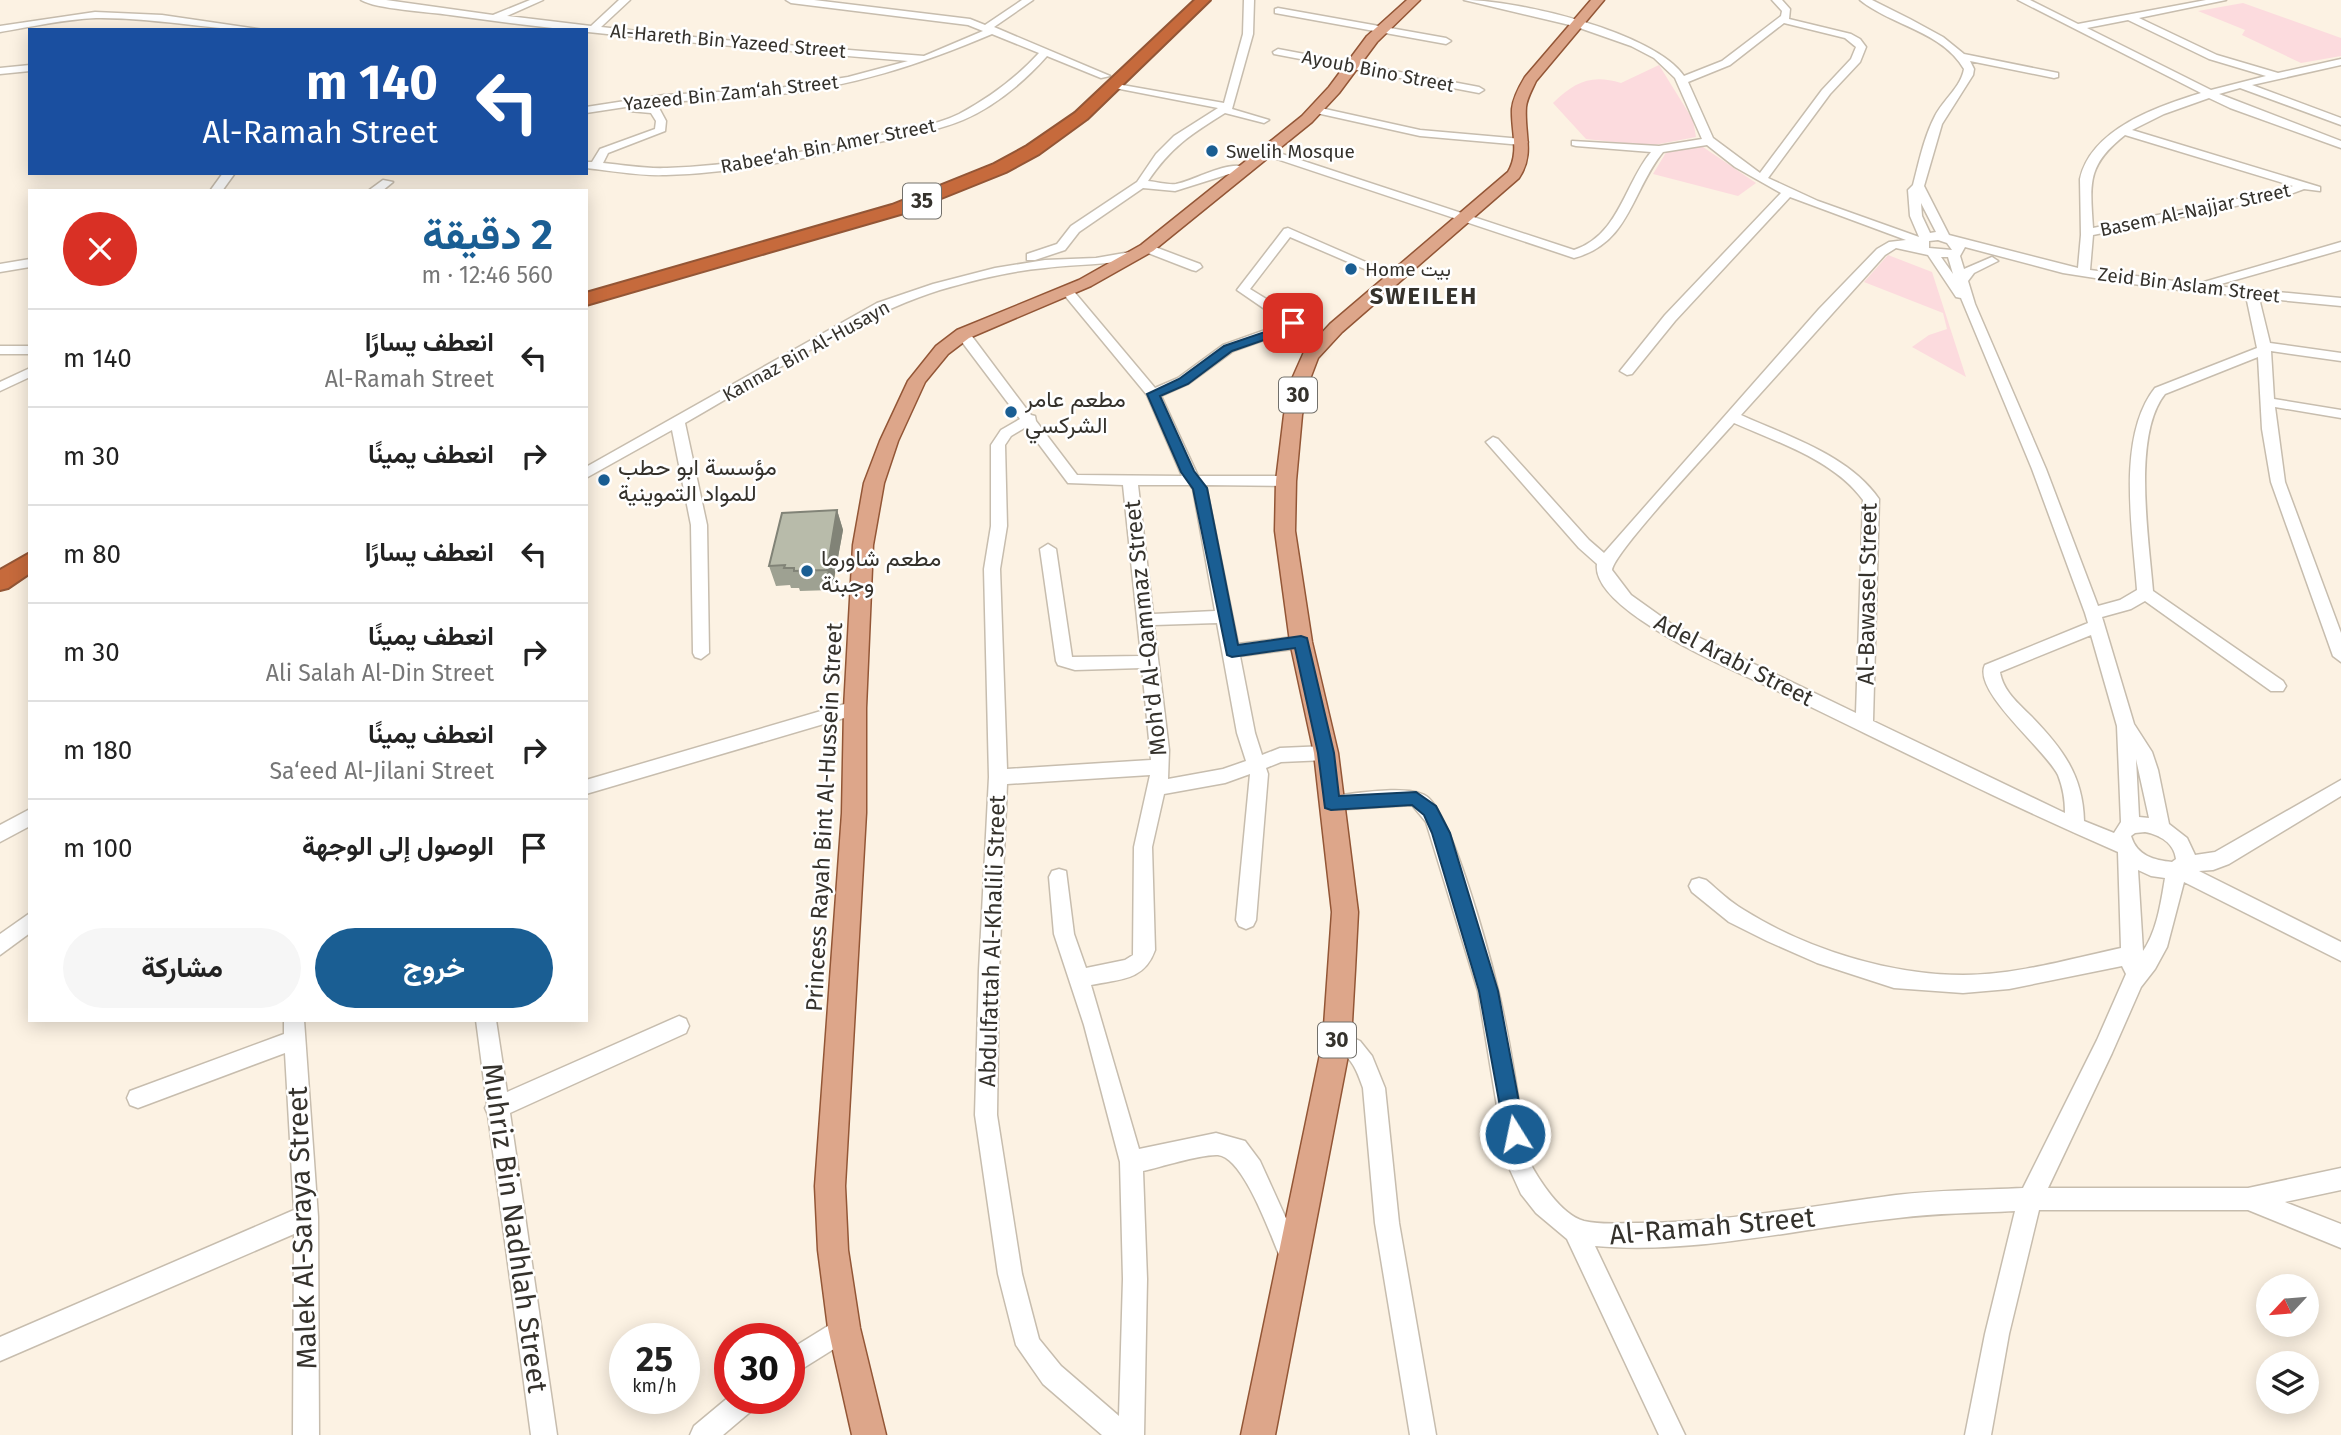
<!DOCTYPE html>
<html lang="ar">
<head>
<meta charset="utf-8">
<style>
	:root { --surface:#fff; --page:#f6f6f6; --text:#222; --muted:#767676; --line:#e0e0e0; --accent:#1a5e93 }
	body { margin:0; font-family:"Fira Sans",Vazirmatn,sans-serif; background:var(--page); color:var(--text); direction:rtl; height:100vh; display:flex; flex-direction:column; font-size:26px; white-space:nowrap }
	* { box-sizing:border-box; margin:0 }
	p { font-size:23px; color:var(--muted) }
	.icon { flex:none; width:38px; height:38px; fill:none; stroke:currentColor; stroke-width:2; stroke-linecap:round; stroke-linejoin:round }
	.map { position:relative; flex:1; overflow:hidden; direction:ltr }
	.panel { position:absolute; left:28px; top:189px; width:560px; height:833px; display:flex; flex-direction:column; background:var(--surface); border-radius:0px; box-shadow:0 4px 18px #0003; direction:rtl }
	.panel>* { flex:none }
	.top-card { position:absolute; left:28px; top:28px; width:560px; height:147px; border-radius:0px; box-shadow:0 4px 18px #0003; direction:rtl; background:#1a4fa0; color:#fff; overflow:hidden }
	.needle { width:46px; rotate:244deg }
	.fabs { position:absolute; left:2256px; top:1274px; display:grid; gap:14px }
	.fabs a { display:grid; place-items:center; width:63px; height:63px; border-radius:50%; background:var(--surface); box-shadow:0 4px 18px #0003; font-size:35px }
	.speed { position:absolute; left:609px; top:1323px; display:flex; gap:14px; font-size:35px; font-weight:700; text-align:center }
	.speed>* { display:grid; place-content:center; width:91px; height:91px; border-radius:50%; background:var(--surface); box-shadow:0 4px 18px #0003; line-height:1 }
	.speed small { font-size:18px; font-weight:400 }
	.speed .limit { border:10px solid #d22; background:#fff; color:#111 }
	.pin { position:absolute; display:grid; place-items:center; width:60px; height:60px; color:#fff; margin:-30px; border-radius:14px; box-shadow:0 4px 10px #0006 }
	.me { position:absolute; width:77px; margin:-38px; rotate:350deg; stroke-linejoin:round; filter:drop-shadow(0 0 5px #0008) }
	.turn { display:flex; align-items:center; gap:24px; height:147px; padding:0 35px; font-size:32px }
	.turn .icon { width:91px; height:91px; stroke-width:2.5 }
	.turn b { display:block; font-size:49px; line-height:60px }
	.round { display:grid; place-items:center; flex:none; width:74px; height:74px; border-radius:37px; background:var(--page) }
	.summary { display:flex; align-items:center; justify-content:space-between; height:119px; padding:0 35px }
	h1 { font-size:42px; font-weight:700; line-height:52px; color:var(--accent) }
	.button { display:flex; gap:14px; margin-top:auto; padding:14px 35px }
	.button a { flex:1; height:80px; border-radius:42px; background:var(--accent); color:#fff; font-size:28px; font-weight:700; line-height:80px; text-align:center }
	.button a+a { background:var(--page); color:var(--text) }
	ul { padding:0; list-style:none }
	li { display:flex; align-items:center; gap:21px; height:98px; padding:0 35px; border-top:2px solid var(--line) }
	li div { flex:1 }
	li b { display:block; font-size:26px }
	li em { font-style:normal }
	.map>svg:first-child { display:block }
</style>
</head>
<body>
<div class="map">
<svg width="2341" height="1435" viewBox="0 0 2341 1435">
	<rect width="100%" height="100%" fill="#fcf2e3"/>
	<!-- green -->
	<g fill="#fcdbde">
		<path d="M2243,3L2341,38V56L2301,63L2242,35L2245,30L2198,11Z"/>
		<path d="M1659,65L1693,120L1696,137L1649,146L1586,139L1553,103C1575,82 1591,74 1621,83Z"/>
		<path d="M1694,145L1703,147L1756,183L1738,196L1653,174L1667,151Z"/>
		<path d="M1888,255L1932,272L1966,377L1912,347L1929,335L1947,329L1943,313L1864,282Z"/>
	</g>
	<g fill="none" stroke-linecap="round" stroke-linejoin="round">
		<!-- minor casing -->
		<g stroke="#c7bdae" stroke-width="3">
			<g id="minor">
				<path d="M361,0H386L493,15L530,0H543L507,16L591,26L619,0H630L601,27L712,39L924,56L983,31L968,25L791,3L786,0H814L970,19L985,25L1022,0H1033L994,27L1110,76L1101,78L1047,56C1024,82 995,106 963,120C934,132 901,137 870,144C807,158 730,174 666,175C639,176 612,171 586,168V162H592L600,149L655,129L656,121L651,113L629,111L628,109L632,106L586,113V107L664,95L773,89L848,77L908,61C754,48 601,36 450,15C430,12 375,9 361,0ZM992,34L1039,53C1016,78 989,98 959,114C934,126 903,130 877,136C809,151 737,166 667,168C646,169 624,165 603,163L608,153L665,131L666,121L659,108L634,106C680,99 726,100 772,95C849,88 921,64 992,34Z"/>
				<path d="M1244,0H1254L1253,34L1232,109L1269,120L1264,123L1225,113C1190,135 1172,146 1148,181C1157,182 1168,185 1176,184C1197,180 1233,156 1252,170L1250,172L1229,174L1175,191L1143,188L1079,232L1065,250L1035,260H1027V254L1057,244L1071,226L1137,182L1156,154L1174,136L1218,108L1115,88L1110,85L1111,83L1224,103L1243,34Z"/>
				<path d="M1464,0C1517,0 1654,32 1684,76L1722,61L1781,16L1782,11L1772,0H1782L1790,9L1789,19L1851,34L1860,39L1866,47L1860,62L1830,94L1768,178L1818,201L1919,237L1910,216L1908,190L1913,185C1919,162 1924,137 1935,116C1943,100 1961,87 1964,69C1942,31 1892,26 1860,0H1872L1910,19L1943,37L1964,54L2058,73V77L2054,78L1970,61L1974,69L1973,75L1942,124L1924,186L1949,235L2078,268L2081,235L2080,179C2091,129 2158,106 2201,93L2018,0H2030L2078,24L2206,0H2226L2139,18L2217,55L2278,73L2341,59V65L2252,85L2341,118V125L2240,88L2219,94L2341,141V148L2230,108L2209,98L2164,114L2132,130L2320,187V191L2304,189L2285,196L2093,235L2090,270L2197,284L2341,242V250L2214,286L2341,298V306L2259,298L2270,343L2341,353V361L2271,351L2274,399L2341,410V418L2275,407L2285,482L2341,633V662L2333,656L2271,482L2262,429L2258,357L2165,394C2132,435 2149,540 2153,591L2283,681L2286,686L2283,691H2271L2145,601L2131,609L2102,617L2134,724L2152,752L2158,770L2169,824L2187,838L2195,855L2215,852L2341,780V796L2229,864L2213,870L2199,871L2341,942V961L2184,882L2167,947L2155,969L2141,987L2112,1053L2048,1188H2248L2341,1168V1190L2285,1202L2341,1224V1248L2248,1210H2039L2009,1334L1991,1435H1965L1985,1334L2015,1211C1976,1213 1937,1213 1898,1218C1798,1228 1696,1255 1595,1246L1685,1435H1659L1567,1239L1536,1213L1521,1194L1506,1161L1478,991L1426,822L1412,805L1331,810L1324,808L1322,803L1324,798L1331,796C1354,794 1407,784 1426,796C1451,811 1490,956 1498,990C1512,1045 1518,1103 1528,1159C1538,1179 1561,1215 1584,1221C1601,1225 1620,1223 1637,1223C1724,1223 1810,1206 1896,1195C1938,1190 1981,1190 2023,1188L2097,1040L2126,974L2122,966L2009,989L1963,993L1894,988L1817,963L1767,941L1729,922L1692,892L1689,886L1692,880L1699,878L1706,880C1718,890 1730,902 1744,910C1806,949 1890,975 1963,975C2016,975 2070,959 2121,948L2118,852C2014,807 1912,756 1811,707C1755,679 1693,656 1641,620C1625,609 1594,586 1597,564L1579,548L1486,442L1493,437L1498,439L1589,540L1604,553L1819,309L1877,249L1889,242L1906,240L1790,197L1675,321L1632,374L1627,375L1620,371L1665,315L1781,193L1735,167L1707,145L1663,152C1631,192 1630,243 1574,258L1262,154V150H1270L1574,250C1619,235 1624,185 1651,152L1576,146L1572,145V141L1659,146L1702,139L1675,78L1654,58L1631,46L1574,26ZM2128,20L2209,59L2266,76L2211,90L2087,28ZM1784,23L1845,38L1856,47L1851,59L1822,90L1760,173L1713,138L1688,82L1730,65ZM2125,135L2293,186L2282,190L2093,228C2090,182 2087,165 2125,135ZM1921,203L1936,232L1930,233L1922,216ZM1938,240L1947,243L1952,250L1929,248V241ZM1965,247L2063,273L2159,288L2246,296L2257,348L2155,388C2116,437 2133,532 2137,590L2120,600L2098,606L2046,469L1975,304L1968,281L1974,273L1998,261L1992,257L1964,269L1960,256ZM1896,248L1928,255L1956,297L1961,298L2032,469L2085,613L2088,623L1985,665C1972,691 2045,749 2058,775C2063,788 2065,799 2065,813L1873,721L1879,499C1849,455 1787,436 1741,415L1885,255ZM1941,257H1948L1953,274ZM1734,423C1777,442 1834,460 1863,500L1856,713L1673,625L1631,595L1612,570C1614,552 1715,445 1734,423ZM2091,635L2117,726L2121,822L2114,833L2084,821C2083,775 2062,748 2031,716C2018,703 2003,691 2000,672ZM2136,759L2149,818L2139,817ZM2145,832C2160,835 2174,843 2176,859L2172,862C2154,860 2137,856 2131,836L2135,833ZM2138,870L2151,876L2165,878C2161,902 2157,931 2143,951Z"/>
				<path d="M1278,8L1446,38L1451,41L1446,44L1275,13V9Z"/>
				<path d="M95,12L162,15L264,30C208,30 153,17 96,18C65,19 31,27 0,32V26Z"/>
				<path d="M1278,49L1479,87L1484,90L1479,93L1274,54L1273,52Z"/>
				<path d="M30,65V71L0,74V68Z"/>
				<path d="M1316,107L1420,130L1522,139L1528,142L1522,145L1420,136L1312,112L1311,110Z"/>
				<path d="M223,173H235L222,191H210Z"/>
				<path d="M383,180L393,182L382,191H368Z"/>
				<path d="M1288,228L1400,277L1398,280H1390L1290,237L1250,289L1294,316L1300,325L1298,328L1233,351L1188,384L1161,396L1198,476H1286L1293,481L1286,486L1206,485L1238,644L1301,636L1309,642L1301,648L1240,656L1255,733L1262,755L1280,748L1326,746L1332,748L1335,753L1332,758L1326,760L1281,762L1266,768L1268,774L1256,920L1253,926L1246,929L1239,926L1236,920L1250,774L1225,783L1164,794L1152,847L1155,950C1144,981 1120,979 1091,985L1139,1149L1216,1133L1245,1141L1260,1161L1303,1256L1299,1264L1291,1268L1283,1264C1272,1240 1245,1158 1218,1155C1201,1154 1161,1167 1143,1171L1147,1279L1144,1435H1102L1043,1384L1016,1345L998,1274L975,1115L979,970L989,777L984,569L991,526V445L1001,430L1020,419L956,334L958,331H968L1031,415L1035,416L1036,421L1077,475L1182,476L1147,395L1061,291L1063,288H1071L1155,388L1178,378L1223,345L1285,323L1237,290L1284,229ZM1026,427L1068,483L1123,485L1141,656L1072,657L1056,549L1048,544L1040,549L1056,661L1058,665L1075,670L1142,668L1151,760L1007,769L1000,569L1007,526L1005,445L1011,436ZM1138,485H1190L1193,489L1215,611L1153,614ZM1217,623L1237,733L1246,761L1223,769L1168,779L1169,750L1154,625ZM1150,775L1134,847L1133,955L1125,960L1086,968L1074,934L1066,871L1059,869L1052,871L1049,877L1054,934L1084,1025L1120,1162L1123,1279L1119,1416L1061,1366L1039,1339L1022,1274L997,1115L999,970L1007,784Z"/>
				<path d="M1147,244L1200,264L1202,267L1196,271L1192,270L1143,251V245Z"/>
				<path d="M1136,251L1140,252V258C1108,265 1077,264 1045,268C1010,271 974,280 940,290C854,317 765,378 685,423L707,525L709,653L701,659L695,657L693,653L691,525L672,430L586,478V467L877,303L933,284L995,268L1045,260L1096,258Z"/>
				<path d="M30,259V267L0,272V264Z"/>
				<rect x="0" y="346" width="30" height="8"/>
				<path d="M30,368V377L0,391V382Z"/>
				<path d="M855,701L861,703L864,708L861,713L586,794V780Z"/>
				<path d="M30,809V826L0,842V825Z"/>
				<path d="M30,913V933L0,955V934Z"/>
				<path d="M679,1016L686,1019L689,1026L686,1033L510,1113L557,1435H531L488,1115L485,1108L487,1104L476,1020H496L507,1092Z"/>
				<path d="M284,1020H304L318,1217L319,1435H293L294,1234L0,1361V1337L294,1210L285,1053L138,1108L130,1105L127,1098L130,1091L284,1034Z"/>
				<path d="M1337,1030L1360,1041L1372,1056L1385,1088L1399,1223L1436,1435H1410L1375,1223L1363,1088C1359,1077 1355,1064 1345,1055C1338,1049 1331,1050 1326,1040L1330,1033Z"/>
				<path d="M844,1316L853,1319L856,1328L853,1337L789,1377V1350Z"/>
				<path d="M730,1396V1398H759L756,1407L723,1435H690L694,1426Z"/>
			</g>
		</g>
		<!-- major casing -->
		<g stroke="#935636" stroke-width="3">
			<g id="major">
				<path d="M1407,0H1420L1377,42L1339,93L1312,122L1153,251L1091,286L969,338L948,354L925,382L898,441L884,483L873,545L866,708V813L845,1186L848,1250L860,1328L886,1435H852L828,1328L818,1250L815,1186L842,813L844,708L853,545L864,483L880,441L908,381L936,346L957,330L1079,280L1141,245L1302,116L1329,87L1367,36Z"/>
				<path d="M1591,0H1604L1536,81C1532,90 1527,98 1526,107C1524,134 1535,154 1519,178L1342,332L1318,358L1310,379L1302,415L1296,481L1295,531L1312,642L1338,753L1358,912L1355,970L1351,1040L1275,1435H1241L1323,1040L1332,912L1314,753L1290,642L1275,531L1276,481L1284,415L1292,379L1304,352L1330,324L1508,172C1520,152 1511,131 1512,109C1513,98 1519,87 1525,77Z"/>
			</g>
		</g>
		<!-- highway casing -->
		<g stroke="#935636" stroke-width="4">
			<g id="highway">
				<path d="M1195,0H1210L1087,119L1039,154L1006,172L904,213L586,305V293L892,205L994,164L1027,146L1075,113Z"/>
				<path d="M30,553V573L8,588L0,590V570Z"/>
			</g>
		</g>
		<!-- minor -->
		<use href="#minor" fill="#fff" fill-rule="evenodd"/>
		<!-- major -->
		<use href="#major" fill="#dda68a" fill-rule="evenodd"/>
		<!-- highway -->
		<use href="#highway" fill="#c66a3c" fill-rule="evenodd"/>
	</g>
	<!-- wall -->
	<path fill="#9ea192" d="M837,510L843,530L832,590L800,591L799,588H791L790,585L776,586L769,566Z"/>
	<!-- shaded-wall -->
	<path fill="#818377" d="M837,510L843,530L832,590L827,570Z"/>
	<!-- building -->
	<path fill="#b8bbaa" stroke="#818377" stroke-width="2" d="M837,510L827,570L794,571V568H784L785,565L769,566L782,513Z"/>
	<!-- route -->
	<path fill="#1a5e93" stroke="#113d60" stroke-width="2" d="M1289,320L1299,323L1293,330L1232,351L1188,384L1160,396L1194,471L1207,488L1238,645L1301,636L1307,638L1334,753L1339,796L1416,792L1436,806L1450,833L1498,991L1525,1134L1522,1141L1515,1144L1508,1141L1505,1134L1479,991L1432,833L1424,815L1412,805L1331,810L1325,808L1318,753L1295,648L1232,657L1227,655L1193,489L1181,472L1147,394L1179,379L1224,346L1285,325Z"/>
	<!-- markers -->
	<g fill="#1a5e93" stroke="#fff" stroke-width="2.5">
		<circle cx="1212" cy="151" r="7"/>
		<circle cx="1351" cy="269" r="7"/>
		<circle cx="1011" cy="412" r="7"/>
		<circle cx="604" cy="480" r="7"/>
		<circle cx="807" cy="571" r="7"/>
	</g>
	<g text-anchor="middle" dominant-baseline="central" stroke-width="5" stroke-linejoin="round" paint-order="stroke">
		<!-- far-street labels -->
		<g font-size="19" fill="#35322c" stroke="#fff">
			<text transform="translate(728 41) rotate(5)">Al-Hareth Bin Yazeed Street</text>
			<text transform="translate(1378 71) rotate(11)">Ayoub Bino Street</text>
			<text transform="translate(731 93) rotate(-6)">Yazeed Bin Zam‘ah Street</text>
			<text transform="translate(828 146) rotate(-11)">Rabee‘ah Bin Amer Street</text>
			<text transform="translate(2195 210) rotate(-12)">Basem Al-Najjar Street</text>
			<text transform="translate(2189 285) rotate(7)">Zeid Bin Aslam Street</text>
			<text transform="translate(806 351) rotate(-29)">Kannaz Bin Al-Husayn</text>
		</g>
		<!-- far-poi labels -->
		<g font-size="19" fill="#35322c" stroke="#fff" text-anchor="start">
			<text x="1226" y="151">Swelih Mosque</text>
			<text x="1365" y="269">Home بيت</text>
		</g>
		<!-- shield labels -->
		<g fill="#fff" stroke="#72706b" stroke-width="2">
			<rect x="903" y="183.5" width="38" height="35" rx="5"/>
			<rect x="1279" y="377.5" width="38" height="35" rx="5"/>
			<rect x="1318" y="1022.5" width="38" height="35" rx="5"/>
		</g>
		<g font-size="21" font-weight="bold" fill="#35322c">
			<text x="922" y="201">35</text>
			<text x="1298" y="395">30</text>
			<text x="1337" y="1040">30</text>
		</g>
		<!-- poi labels -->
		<g font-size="23" fill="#35322c" stroke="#fff" text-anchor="start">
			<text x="1025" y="399">مطعم عامر<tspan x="1025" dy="26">الشركسي</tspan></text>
			<text x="618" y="467">مؤسسة ابو حطب<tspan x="618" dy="26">للمواد التموينية</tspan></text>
			<text x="821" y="558">مطعم شاورما<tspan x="821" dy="26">وجبنة</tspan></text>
		</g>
		<!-- street labels -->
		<g font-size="23" fill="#35322c" stroke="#fff">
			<text transform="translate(1867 594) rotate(-89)">Al-Bawasel Street</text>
			<text transform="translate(1145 628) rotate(-96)">Moh'd Al-Qammaz Street</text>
			<text transform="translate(1734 660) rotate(27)">Adel Arabi Street</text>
			<text transform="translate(824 817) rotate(-87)">Princess Rayah Bint Al-Hussein Street</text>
			<text transform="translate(992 941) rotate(-88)">Abdulfattah Al-Khalili Street</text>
		</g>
		<!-- far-district labels -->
		<g font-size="24" font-weight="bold" letter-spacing="2" fill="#35322c" stroke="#fff">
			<text x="1424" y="296">SWEILEH</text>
		</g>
		<!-- near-street labels -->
		<g font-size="28" fill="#35322c" stroke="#fff">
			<text transform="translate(1712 1226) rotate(-5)">Al-Ramah Street</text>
			<text transform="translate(302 1228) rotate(-92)">Malek Al-Saraya Street</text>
			<text transform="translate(515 1228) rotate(82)">Muhriz Bin Nadhlah Street</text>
		</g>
	</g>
</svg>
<div class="fabs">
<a><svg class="needle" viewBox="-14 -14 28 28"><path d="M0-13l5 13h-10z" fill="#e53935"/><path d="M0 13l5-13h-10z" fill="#767676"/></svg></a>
<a><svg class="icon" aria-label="layers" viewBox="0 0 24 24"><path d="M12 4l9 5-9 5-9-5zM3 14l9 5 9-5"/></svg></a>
</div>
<div class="speed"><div>25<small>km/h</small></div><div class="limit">30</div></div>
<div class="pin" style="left:1293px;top:323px;background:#d93025"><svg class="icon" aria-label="arrive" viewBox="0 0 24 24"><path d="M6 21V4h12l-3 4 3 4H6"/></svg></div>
<svg class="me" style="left:1515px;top:1134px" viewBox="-20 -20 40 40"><circle r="17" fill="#1a5e93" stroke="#fff" stroke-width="3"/><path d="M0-11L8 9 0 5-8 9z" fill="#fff"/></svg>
<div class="top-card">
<div class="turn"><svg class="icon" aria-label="left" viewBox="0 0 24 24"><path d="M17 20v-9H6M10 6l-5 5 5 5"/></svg><div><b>140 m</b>Al-Ramah Street</div></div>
</div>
<section class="panel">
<div class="summary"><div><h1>2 دقيقة</h1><p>560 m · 12:46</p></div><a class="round" style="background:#d93025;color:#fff"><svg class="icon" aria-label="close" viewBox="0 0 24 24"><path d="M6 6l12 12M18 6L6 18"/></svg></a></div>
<ul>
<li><svg class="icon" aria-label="left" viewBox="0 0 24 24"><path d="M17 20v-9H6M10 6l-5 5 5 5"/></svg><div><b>انعطف يسارًا</b><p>Al-Ramah Street</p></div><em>140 m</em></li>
<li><svg class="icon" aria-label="right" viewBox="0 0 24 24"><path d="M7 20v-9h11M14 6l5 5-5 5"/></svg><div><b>انعطف يمينًا</b></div><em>30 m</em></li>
<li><svg class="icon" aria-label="left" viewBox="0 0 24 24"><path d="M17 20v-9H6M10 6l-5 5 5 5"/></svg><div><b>انعطف يسارًا</b></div><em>80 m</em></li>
<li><svg class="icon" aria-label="right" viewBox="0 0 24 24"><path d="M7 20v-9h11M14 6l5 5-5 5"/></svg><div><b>انعطف يمينًا</b><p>Ali Salah Al-Din Street</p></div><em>30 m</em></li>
<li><svg class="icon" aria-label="right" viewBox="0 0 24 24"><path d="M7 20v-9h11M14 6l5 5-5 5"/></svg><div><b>انعطف يمينًا</b><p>Sa‘eed Al-Jilani Street</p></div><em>180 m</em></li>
<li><svg class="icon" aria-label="arrive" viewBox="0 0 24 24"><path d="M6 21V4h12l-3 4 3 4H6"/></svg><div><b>الوصول إلى الوجهة</b></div><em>100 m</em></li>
</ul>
<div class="button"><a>خروج</a><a>مشاركة</a></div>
</section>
</div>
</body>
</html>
